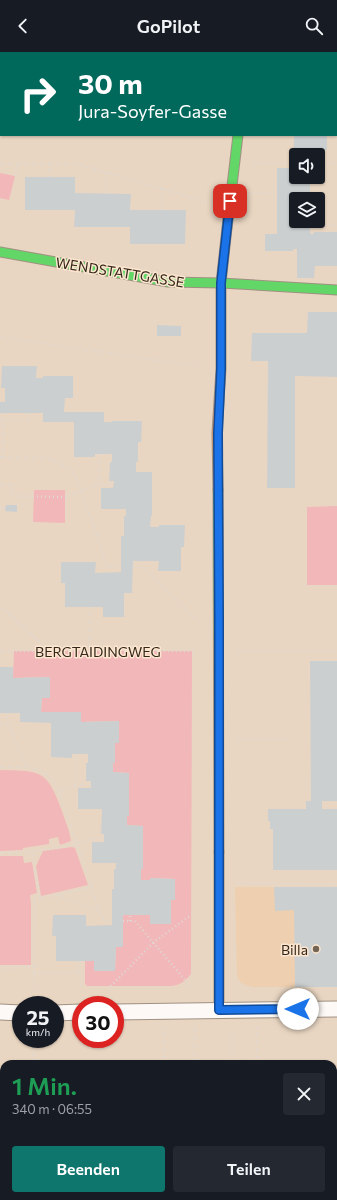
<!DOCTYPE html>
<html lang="de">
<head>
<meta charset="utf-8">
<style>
	:root { --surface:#171b24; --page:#242831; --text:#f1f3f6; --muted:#9ea1a6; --accent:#0f766e }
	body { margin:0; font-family:Commissioner,sans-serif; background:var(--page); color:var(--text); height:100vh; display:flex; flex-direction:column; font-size:15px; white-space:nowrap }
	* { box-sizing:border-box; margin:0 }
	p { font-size:13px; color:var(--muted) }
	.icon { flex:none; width:22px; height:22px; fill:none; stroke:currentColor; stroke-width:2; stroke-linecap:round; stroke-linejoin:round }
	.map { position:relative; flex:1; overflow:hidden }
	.details { position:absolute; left:0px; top:1008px; width:337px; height:140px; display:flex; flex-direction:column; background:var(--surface); border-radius:12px 12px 0 0; box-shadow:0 1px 3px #0004 }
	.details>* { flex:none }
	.top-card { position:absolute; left:0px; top:0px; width:337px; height:84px; box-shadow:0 1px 3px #0004; background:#00695c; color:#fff; overflow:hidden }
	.controls { position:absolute; left:289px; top:96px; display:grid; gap:8px }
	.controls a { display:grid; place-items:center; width:36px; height:36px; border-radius:4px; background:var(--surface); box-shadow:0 1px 3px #0004; font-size:20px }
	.speed { position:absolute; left:12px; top:944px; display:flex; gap:8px; font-size:20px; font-weight:700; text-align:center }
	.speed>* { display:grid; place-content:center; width:52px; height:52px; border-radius:50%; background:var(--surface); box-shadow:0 1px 3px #0004; line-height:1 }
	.speed small { font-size:10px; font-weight:400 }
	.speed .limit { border:6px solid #d22; background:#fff; color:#111 }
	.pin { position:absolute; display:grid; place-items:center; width:34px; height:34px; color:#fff; margin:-17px; border-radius:8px; box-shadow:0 2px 6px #0006 }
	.me { position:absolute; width:44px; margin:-22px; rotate:270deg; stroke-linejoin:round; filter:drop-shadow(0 0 3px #0008) }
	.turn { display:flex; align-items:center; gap:14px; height:84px; padding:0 12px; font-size:18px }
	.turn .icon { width:52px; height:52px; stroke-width:2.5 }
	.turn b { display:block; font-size:28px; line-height:34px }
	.round { display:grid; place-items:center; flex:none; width:42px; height:42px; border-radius:4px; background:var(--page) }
	.head { display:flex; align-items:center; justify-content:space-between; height:68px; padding:0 12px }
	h1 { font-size:24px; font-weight:600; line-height:30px; color:#1e9e55 }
	.cta { display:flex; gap:8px; margin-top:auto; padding:8px 12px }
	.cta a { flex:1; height:46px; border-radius:4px; background:var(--accent); color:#fff; font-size:16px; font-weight:600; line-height:46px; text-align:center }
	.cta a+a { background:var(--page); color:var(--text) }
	header { display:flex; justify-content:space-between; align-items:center; height:52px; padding:0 12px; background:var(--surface); font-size:18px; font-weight:600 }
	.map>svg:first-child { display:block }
</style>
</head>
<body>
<header><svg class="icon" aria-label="back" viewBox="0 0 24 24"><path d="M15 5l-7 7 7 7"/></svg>GoPilot<svg class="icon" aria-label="search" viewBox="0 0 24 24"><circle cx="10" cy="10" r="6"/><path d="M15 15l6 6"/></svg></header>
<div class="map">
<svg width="337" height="1148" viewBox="0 0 337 1148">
	<rect width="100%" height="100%" fill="#e9d6c2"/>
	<!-- built -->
	<path fill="#eecfaf" d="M235,835H337V935H252L241,931L237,924Z"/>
	<!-- green -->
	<g fill="#f2b7b8">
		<path d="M0,121L15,124L9,148L0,146Z"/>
		<path d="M34,438H65V471L33,470Z"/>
		<path d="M337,454V533H307V455Z"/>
		<path d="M14,599H192L191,922C185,929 181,933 171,934H87L85,932V909H94V919H115L116,895L123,894V863H150V872H171V848H175V827L150,826V828H141V817H143V774L127,773V764H129V721L113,720V711H115V691L119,669L81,670V660H41L42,646H50V625L13,626Z"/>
		<path d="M0,718C42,719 47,718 62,759C65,769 70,779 71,789L60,793L58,785L49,787V792L23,796V798L0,799Z"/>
		<path d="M72,795L75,796L88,833L41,844L36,814L43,799Z"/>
		<path d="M0,804H23L24,811L32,810L37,841L30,843L31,851V913H0Z"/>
		<path d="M333,1120H337V1148H0V1136H4V1144H333Z"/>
	</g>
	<!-- building -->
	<g fill="#cccfd0">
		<path d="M294,83H327V98H311L310,103H296V125H310V147H296V169H310V182H314V180H337V214H315L314,226H297V197H293V199H265V182H277V116H293Z"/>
		<path d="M25,125H75V141L131,142L130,158H186L185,192H130V175H74L75,158H25Z"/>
		<path d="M308,260H337V325L295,324V436H267L268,309H251L252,281H307Z"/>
		<path d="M157,273L181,274V284H157Z"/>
		<path d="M2,314H37L36,326H43V324H73V346H65L64,360H104V370H112V369H142L141,390H138V410H136V420H152V464H151L150,475H159V473H185L184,495H181V519H158L159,509H133L132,541H124V565H103V555H65V531H61V510H96L95,521L121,520V484H124V464H126V457H101V436H113L114,429H109L110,410H112V402H95V405H74V370H43V361H0V350H5V336H1Z"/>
		<path d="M6,453H17V460L5,459Z"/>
		<path d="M310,609H337V749H322V757H337V818H273V777H270V769H268V757H306V749H311Z"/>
		<path d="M0,615H13V626L50,625V646H42L41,660H81V670L119,669V691H115V711H113V720L129,721V764H127V773L143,774V817H141V828H150V826L175,827V848H171V872H150V863H123V895H116L115,919H94V909H56V884H52L53,863H86V874L112,873V837H114V817H116V811H92V790H104V782H101L102,757H78V736H91V729H86V711H88V702H72V706L51,705V671L20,670V661H0Z"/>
		<path d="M274,835H337V935H295L294,858L275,859Z"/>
		<rect x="333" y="1060" width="4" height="34"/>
		<path d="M0,1075H3V1092H4V1125H3V1108H0Z"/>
	</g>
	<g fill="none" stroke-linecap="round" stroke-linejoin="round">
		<!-- street casing -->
		<g stroke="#a09182" stroke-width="17">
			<g id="street">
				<path d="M247,1V0"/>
				<path d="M0,960L21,961"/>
				<path d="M115,960L337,957"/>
				<path d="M55,961L81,960"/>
			</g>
		</g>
		<!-- fast casing -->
		<g stroke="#a09182" stroke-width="11">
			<g id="fast">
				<path d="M227,176L238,83"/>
				<path d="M0,200L168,230L221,231L337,238"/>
				<path d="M218,438L219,800"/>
			</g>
		</g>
		<!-- slow casing -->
		<g stroke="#a09182" stroke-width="11">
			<path id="slow" d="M218,438L217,381L221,317V231L227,176"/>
		</g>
		<!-- jam casing -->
		<g stroke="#a09182" stroke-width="11">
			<path id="jam" d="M219,800V958"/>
		</g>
		<!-- path -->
		<g stroke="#dfd9d2" stroke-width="2.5" stroke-dasharray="1 3" stroke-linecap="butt">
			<path d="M0,22L1,21"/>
			<path d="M336,72H337"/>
			<path d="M254,111H293"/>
			<path d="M318,111H337"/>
			<path d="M0,112L74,111L209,151"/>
			<path d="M15,124L18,112"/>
			<path d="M49,125L50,112"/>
			<path d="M249,141L277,140"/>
			<path d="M106,142V121"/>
			<path d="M162,158L163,137"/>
			<path d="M312,182V172L337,173"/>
			<path d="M0,285L197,314"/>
			<path d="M0,361V368H3"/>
			<path d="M0,405L52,407L73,420L82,439L107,514L121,515"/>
			<path d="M3,405V368H29V361"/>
			<path d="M99,432V402"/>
			<path d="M0,433H12V444L65,445L99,432H114"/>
			<path d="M0,456H5"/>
			<path d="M133,515H144L196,567"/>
			<path d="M0,554L51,600"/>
			<path d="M0,599H196"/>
			<path d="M238,599H337"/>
			<path d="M89,600L90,555"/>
			<path d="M7,661L8,672"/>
			<path d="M0,672H8L27,715C46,719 50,724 59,740L103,869H112"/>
			<path d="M238,687H288"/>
			<path d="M0,715H27"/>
			<path d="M76,733L91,732"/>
			<path d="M59,740L76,733V702"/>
			<path d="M32,799L40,846L35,847L34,937"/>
			<path d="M0,801C21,800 42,799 62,795C77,792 89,786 104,786"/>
			<path d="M237,831L337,832"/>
			<path d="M59,843L100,860"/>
			<path d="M40,846L92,835"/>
			<path d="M123,869H135L190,934"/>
			<path d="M130,869V863"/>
			<path d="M80,909L81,937"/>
			<path d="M0,916L33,915"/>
			<path d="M34,921H80"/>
			<path d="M108,937L154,890L194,861"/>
			<path d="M164,976V1012"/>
			<path d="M257,976V1012"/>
			<path d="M34,987V1012"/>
			<path d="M194,1012L195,975"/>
			<path d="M232,1012V976"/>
			<path d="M0,1032H4"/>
			<path d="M333,1033H337"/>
			<path d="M333,1137L337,1138"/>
			<path d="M189,1148L201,1144"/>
		</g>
		<!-- street -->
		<use href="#street" stroke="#fcf9f6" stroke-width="15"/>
		<!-- fast -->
		<use href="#fast" stroke="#63d668" stroke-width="9"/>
		<!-- slow -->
		<use href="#slow" stroke="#ff974d" stroke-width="9"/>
		<!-- jam -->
		<use href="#jam" stroke="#b3261e" stroke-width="9"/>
	</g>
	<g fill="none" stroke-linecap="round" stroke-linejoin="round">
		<!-- route casing -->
		<g stroke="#114b97" stroke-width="10">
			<path id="route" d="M230,149L221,231V317L218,381L219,568V958L298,957"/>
		</g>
		<!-- route -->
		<use href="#route" stroke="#1a73e8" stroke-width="7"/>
	</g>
	<!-- markers -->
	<circle fill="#736454" stroke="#fce6d0" stroke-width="1.5" cx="316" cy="897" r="4"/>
	<g text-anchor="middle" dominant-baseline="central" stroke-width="3" stroke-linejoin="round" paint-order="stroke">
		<!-- street labels -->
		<g font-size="14" fill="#342719" stroke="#fce6d0">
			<text transform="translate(120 220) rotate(9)">WENDSTATTGASSE</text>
			<text x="98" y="599">BERGTAIDINGWEG</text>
		</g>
		<!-- poi labels -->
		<g font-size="14" fill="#342719" stroke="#fce6d0" text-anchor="end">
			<text x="308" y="897">Billa</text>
		</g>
	</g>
</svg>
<div class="controls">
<a><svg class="icon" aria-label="sound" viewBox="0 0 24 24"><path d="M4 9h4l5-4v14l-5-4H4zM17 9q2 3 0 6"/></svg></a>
<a><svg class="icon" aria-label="layers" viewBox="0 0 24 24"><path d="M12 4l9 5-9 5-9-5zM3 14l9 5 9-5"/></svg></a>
</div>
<div class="speed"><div>25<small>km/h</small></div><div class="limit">30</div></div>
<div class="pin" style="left:230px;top:149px;background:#d93025"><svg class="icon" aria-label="arrive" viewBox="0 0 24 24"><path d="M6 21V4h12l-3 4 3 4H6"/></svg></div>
<svg class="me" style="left:298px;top:957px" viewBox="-20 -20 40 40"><circle r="19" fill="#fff"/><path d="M0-13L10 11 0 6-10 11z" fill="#1a73e8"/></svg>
<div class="top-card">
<div class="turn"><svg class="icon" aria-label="right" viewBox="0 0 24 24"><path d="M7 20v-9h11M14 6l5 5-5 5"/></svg><div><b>30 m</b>Jura-Soyfer-Gasse</div></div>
</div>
<section class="details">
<div class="head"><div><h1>1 Min.</h1><p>340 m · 06:55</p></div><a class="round"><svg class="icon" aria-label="close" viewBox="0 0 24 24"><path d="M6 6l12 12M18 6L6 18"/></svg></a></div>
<div class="cta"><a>Beenden</a><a>Teilen</a></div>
</section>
</div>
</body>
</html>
